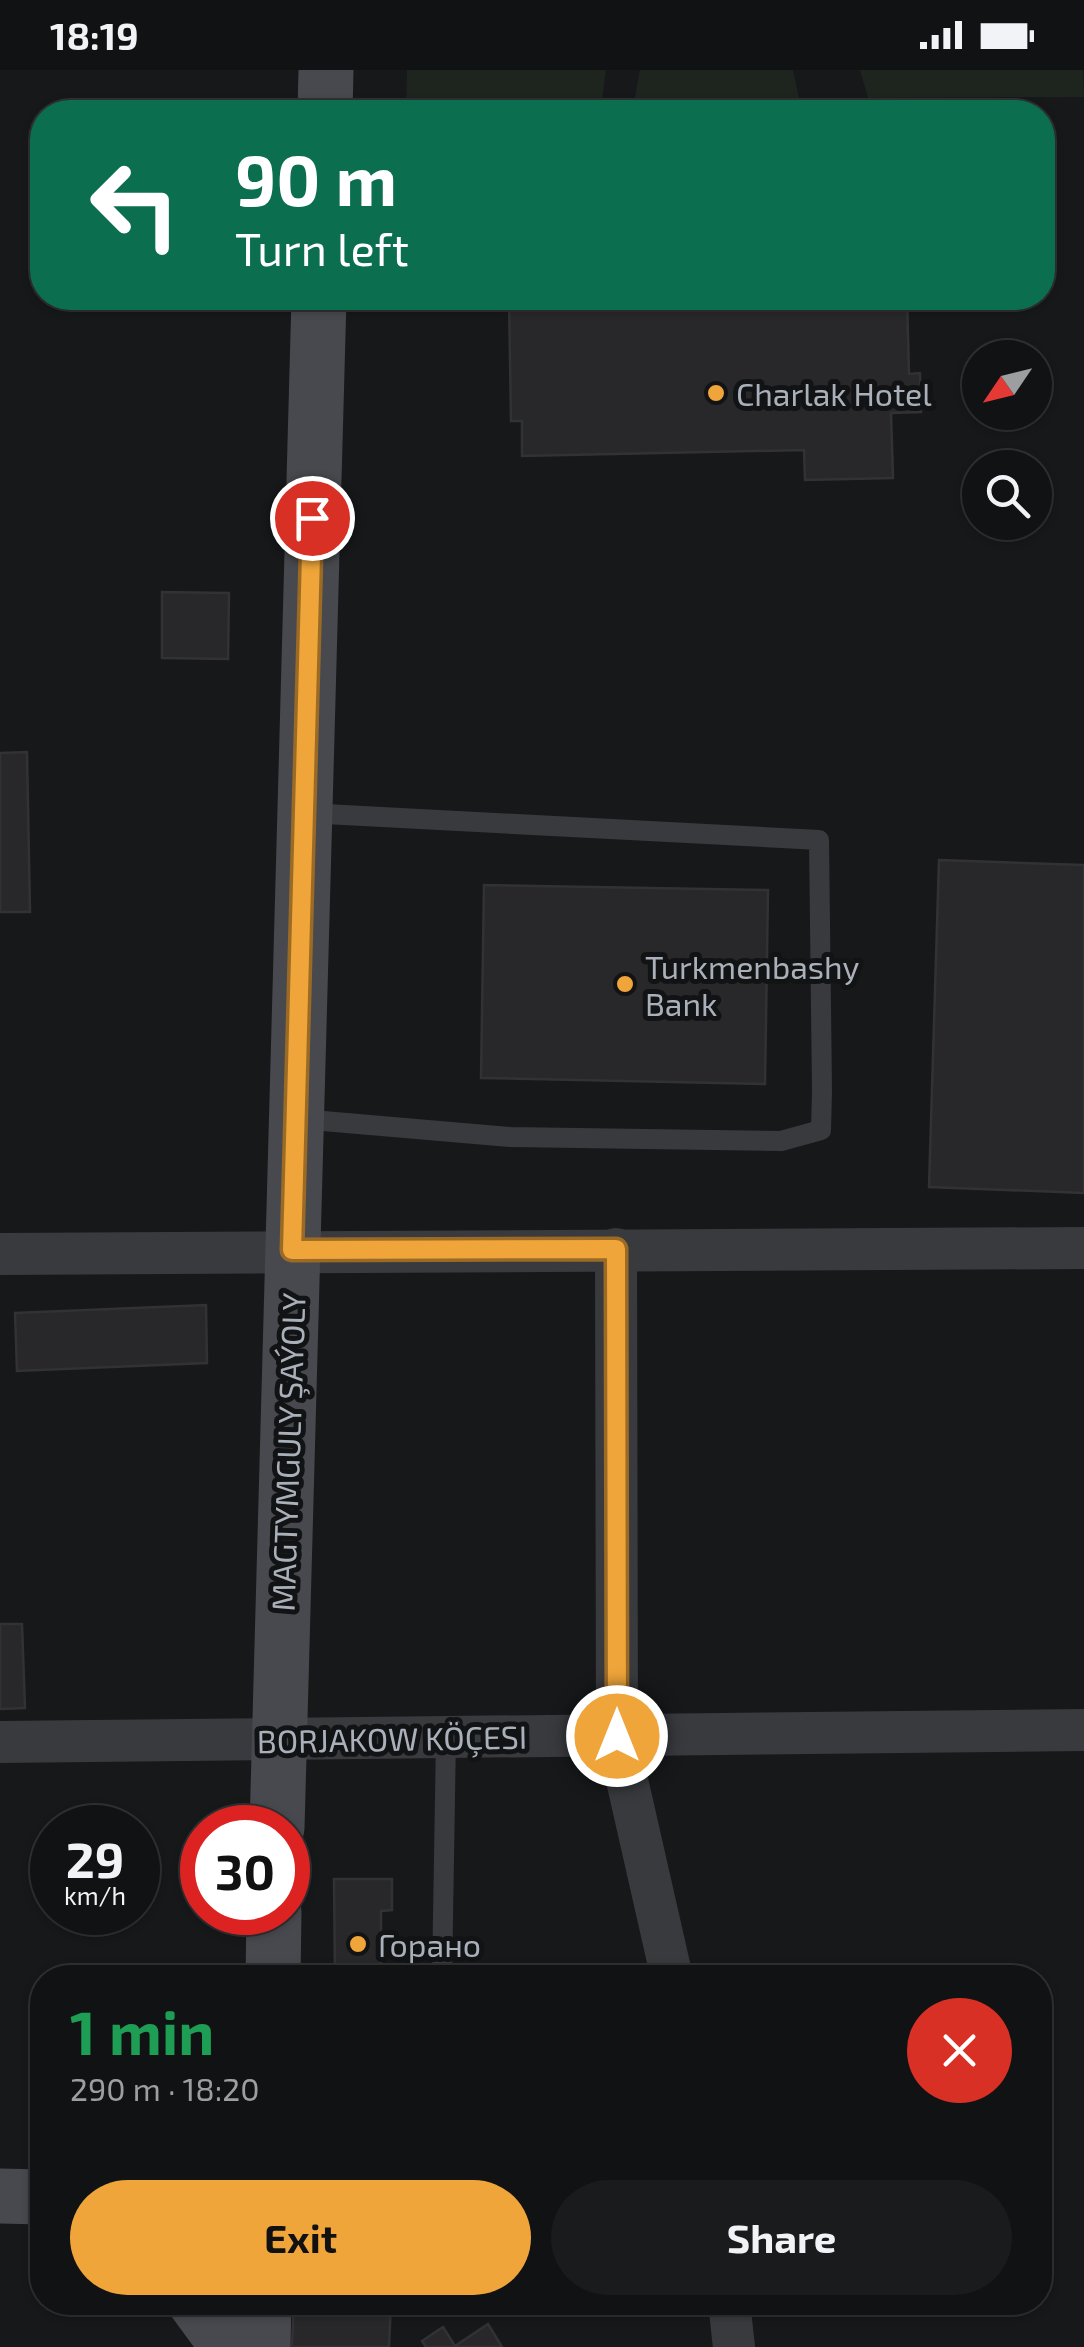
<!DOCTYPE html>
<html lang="en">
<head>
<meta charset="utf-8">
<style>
	:root { --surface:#111214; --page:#1a1b1d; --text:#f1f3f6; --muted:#9c9ea0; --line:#303234; --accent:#efa53a }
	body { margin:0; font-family:"Exo 2",sans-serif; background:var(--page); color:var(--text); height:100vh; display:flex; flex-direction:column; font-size:38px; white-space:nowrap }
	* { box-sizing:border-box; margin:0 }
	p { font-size:32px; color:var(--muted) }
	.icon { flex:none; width:55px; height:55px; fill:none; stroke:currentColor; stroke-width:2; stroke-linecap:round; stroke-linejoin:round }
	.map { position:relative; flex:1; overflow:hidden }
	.side { position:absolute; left:30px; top:1895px; width:1022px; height:350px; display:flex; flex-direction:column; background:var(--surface); border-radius:40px; box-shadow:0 2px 8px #0004,0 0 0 2px var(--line) }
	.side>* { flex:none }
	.guide { position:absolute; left:30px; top:30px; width:1025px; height:210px; border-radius:40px; box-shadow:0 2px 8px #0004,0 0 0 2px var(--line); background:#0b6e4f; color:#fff; overflow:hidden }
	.needle { width:65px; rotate:235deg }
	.buttons { position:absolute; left:962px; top:270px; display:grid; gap:20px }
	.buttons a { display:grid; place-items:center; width:90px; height:90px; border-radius:50%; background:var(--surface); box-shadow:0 2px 8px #0004,0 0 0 2px var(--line); font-size:50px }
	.speed { position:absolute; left:30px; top:1735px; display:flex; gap:20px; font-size:50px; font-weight:700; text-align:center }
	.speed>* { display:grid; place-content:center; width:130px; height:130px; border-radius:50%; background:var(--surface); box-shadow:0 2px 8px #0004,0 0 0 2px var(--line); line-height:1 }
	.speed small { font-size:25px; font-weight:400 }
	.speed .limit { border:15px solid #d22; background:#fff; color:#111 }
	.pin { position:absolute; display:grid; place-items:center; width:85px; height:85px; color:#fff; margin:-42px; border:5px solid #fff; border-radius:50%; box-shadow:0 2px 10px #0007 }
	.me { position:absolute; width:110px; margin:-55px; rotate:0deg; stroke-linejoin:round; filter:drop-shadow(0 0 8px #0008) }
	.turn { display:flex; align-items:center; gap:35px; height:210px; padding:0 40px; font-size:45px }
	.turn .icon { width:130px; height:130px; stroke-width:2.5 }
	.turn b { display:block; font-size:70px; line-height:85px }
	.round { display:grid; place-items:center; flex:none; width:105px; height:105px; border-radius:52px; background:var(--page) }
	.headline { display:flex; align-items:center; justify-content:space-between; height:170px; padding:0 40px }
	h1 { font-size:60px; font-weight:700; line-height:75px; color:#1e9e55 }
	.cta { display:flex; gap:20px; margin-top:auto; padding:20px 40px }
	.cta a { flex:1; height:115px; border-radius:60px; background:var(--accent); color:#111; font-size:40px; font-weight:700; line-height:115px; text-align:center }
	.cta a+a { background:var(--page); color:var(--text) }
	.status { display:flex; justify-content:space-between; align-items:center; height:70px; padding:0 50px; background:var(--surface); direction:ltr }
	.status svg { height:28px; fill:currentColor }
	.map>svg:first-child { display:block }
</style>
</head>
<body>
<div class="status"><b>18:19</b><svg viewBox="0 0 49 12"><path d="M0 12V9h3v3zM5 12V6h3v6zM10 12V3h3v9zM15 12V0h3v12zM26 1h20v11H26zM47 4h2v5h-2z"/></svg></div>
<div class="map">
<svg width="1084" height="2277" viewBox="0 0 1084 2277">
	<rect width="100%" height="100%" fill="#17181a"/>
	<!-- green -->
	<g fill="#1d251e">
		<path d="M407,0H606L602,30L406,42Z"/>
		<path d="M640,0H793L802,42H632Z"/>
		<path d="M860,0H1083L1084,27L868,28Z"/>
	</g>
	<!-- building -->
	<g fill="#28282b" stroke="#323236" stroke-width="2.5">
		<path d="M509,228H907L909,304L920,303L921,342L891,343L893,408L805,410L804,380L522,386V351H511Z"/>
		<path d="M162,522L229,523L228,589L162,588Z"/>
		<path d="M27,682L30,842H0V683Z"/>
		<path d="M939,790L1084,795V1123L929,1117Z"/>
		<path d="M484,815L768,820L765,1014L481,1008Z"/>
		<path d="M206,1235L207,1293L17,1301L15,1243Z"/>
		<path d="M0,1554H22L25,1638L0,1639Z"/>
		<path d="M334,1809H392V1840L381,1841V1908H335Z"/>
		<path d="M294,2232H391L389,2277H292Z"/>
		<path d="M488,2254L502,2277H426L422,2271L443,2257L455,2276Z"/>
	</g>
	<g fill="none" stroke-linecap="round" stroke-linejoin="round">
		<!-- lane -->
		<g stroke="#393a3e" stroke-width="20">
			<path d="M300,1049L510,1067L781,1071L821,1060L822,1021L819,770L306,743"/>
			<path d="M442,1908L446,1667"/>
		</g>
		<!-- street -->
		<g stroke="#393a3e" stroke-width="42">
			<path d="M616,1179L617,1666L672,1908"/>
			<path d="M0,1184L1084,1178"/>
			<path d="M0,1672L1084,1660"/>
			<path d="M729,2232L734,2277"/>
		</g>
		<!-- secondary -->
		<g stroke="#47494e" stroke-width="55">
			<path d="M325,42L326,0"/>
			<path d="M277,1758L319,228"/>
			<path d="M273,1908L274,1842"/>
			<path d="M0,2126L42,2127"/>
			<path d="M195,2232L228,2277"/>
			<path d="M263,2277L264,2232"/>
		</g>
	</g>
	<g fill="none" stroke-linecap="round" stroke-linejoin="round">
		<!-- route casing -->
		<g stroke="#9b6b26" stroke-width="25">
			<path id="route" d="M312,448L292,1180L616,1179L617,1666"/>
		</g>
		<!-- route -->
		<use href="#route" stroke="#efa53a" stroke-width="18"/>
	</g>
	<!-- markers -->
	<g fill="#efa53a" stroke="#121315" stroke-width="4">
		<circle cx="716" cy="323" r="10"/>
		<circle cx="625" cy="914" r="10"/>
		<circle cx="358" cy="1874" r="10"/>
	</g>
	<g text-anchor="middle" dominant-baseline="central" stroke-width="10" stroke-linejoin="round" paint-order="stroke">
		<!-- poi labels -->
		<g font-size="32" fill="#aab0b9" stroke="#121315" text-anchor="start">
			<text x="736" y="323">Charlak Hotel</text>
			<text x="645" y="896">Turkmenbashy<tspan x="645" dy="37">Bank</tspan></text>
			<text x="378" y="1874">Горано</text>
		</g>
		<!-- street labels -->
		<g font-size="32" fill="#aab0b9" stroke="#121315">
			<text transform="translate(287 1382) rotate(-88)">MAGTYMGULY ŞAÝOLY</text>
			<text transform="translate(392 1668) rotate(-1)">BORJAKOW KÖÇESI</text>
		</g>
	</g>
</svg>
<div class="buttons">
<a><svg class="needle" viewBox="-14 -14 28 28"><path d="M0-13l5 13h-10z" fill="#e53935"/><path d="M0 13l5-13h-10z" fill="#9c9ea0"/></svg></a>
<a><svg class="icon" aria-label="search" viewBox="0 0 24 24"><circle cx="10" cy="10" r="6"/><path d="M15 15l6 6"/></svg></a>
</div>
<div class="speed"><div>29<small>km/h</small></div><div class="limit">30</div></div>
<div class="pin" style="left:312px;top:448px;background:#d93025"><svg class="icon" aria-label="arrive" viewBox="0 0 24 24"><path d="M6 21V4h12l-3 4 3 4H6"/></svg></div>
<svg class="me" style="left:617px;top:1666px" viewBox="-20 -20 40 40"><circle r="17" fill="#efa53a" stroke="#fff" stroke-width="3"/><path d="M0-11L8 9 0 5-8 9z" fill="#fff"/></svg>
<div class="guide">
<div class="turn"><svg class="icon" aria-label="left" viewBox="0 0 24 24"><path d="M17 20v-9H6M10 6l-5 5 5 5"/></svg><div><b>90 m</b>Turn left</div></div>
</div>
<section class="side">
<div class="headline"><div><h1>1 min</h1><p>290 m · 18:20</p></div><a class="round" style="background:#d93025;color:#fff"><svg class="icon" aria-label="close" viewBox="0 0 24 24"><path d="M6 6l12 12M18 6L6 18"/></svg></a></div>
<div class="cta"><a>Exit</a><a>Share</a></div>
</section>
</div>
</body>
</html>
